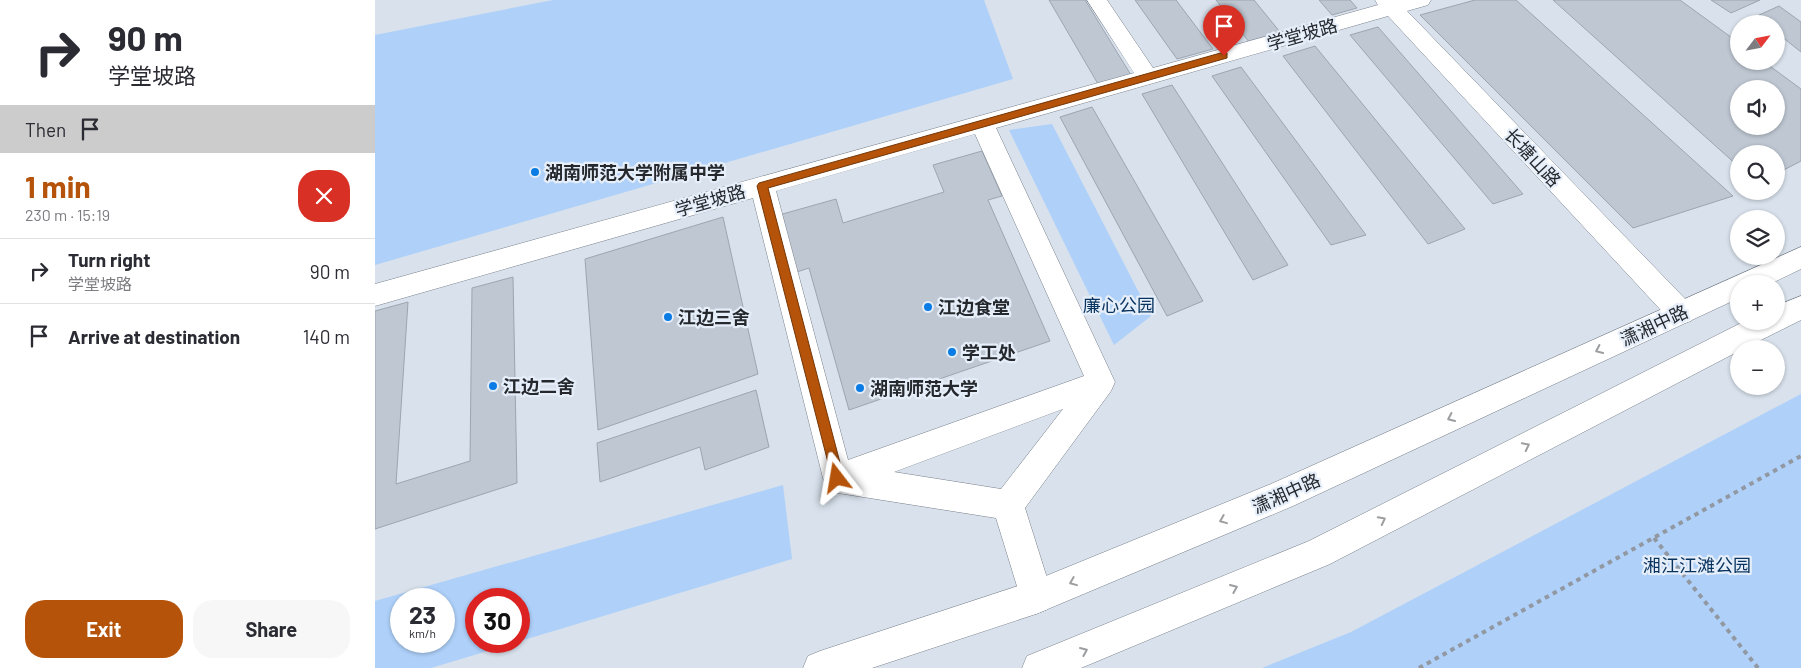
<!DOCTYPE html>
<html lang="en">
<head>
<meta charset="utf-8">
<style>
	:root { --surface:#fff; --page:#f7f7f7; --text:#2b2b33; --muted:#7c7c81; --line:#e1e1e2; --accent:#b45309 }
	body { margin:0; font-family:Barlow,"Noto Sans SC",sans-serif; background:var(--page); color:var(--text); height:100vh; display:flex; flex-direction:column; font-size:19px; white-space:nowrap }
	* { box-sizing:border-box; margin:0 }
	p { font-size:16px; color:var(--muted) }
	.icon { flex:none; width:28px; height:28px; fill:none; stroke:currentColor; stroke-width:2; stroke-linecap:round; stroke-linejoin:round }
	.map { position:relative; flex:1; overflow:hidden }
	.sheet { display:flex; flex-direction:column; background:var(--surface); width:375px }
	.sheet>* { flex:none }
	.banner { background:#fff; color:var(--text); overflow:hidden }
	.needle { width:32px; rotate:58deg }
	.controls { position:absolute; left:1355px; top:15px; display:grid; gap:10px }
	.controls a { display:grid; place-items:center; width:55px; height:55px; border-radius:50%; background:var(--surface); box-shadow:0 1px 4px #0004; font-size:25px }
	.speed { position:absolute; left:15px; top:588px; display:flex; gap:10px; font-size:25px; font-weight:700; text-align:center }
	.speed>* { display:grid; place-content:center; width:65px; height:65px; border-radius:50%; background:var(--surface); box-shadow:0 1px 4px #0004; line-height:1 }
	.speed small { font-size:12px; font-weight:400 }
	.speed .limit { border:8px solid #d22; background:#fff; color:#111 }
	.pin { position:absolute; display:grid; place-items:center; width:42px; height:42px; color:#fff; margin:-51px -21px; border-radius:50% 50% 50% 0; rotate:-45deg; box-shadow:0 0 5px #0007 }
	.pin .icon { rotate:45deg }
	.me { position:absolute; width:55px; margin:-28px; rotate:346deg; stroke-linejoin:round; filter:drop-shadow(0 0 4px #0008) }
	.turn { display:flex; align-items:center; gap:18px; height:105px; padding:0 25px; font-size:22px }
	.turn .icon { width:65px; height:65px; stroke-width:2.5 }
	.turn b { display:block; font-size:35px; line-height:42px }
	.then { display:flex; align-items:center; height:48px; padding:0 25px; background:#0003; gap:10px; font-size:19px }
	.round { display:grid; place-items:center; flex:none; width:52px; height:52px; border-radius:20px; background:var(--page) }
	.head { display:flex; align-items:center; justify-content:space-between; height:85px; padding:0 25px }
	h1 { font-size:30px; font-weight:700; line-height:38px; color:var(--accent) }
	.primary-button { display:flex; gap:10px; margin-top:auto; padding:10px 25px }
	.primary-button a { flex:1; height:58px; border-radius:20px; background:var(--accent); color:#fff; font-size:20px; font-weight:700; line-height:58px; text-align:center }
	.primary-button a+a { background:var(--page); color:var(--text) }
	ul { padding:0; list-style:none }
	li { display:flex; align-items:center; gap:15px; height:65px; padding:0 25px; border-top:1px solid var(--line) }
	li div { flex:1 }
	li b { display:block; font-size:19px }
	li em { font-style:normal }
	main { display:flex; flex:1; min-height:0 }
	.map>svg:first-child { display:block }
</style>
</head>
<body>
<main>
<section class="sheet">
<div class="banner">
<div class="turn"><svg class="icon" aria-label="right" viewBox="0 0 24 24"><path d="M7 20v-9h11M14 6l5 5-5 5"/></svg><div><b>90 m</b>学堂坡路</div></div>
<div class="then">Then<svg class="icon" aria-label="arrive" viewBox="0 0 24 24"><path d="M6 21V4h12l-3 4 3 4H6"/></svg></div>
</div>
<div class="head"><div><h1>1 min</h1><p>230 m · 15:19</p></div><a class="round" style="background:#d93025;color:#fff"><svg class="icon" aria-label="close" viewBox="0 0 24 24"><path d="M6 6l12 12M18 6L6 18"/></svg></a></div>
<ul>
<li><svg class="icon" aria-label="right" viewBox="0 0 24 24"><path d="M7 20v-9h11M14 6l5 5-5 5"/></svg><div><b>Turn right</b><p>学堂坡路</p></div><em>90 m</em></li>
<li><svg class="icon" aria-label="arrive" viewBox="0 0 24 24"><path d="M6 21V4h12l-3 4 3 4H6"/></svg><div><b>Arrive at destination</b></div><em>140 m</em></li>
</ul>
<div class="primary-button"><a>Exit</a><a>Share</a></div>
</section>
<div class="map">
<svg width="1426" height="668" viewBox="0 0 1426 668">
	<rect width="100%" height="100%" fill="#d8e1ec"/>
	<!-- green -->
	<g fill="#aed0f9" fill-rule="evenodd">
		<path d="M178,0H609L638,79L0,265V35Z"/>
		<path d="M677,124L776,316L739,345L634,130Z"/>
		<path d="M1426,394V668H887L976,632Z"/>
		<path d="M408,485L417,559L56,668H0V601ZM26,599H69V641H26ZM101,599H144V641H101Z"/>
	</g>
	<!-- building -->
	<g fill="#bec7d2" stroke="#9da5b0" fill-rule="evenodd">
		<path d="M674,0H710L756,75L723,84Z"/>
		<path d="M760,0H801L838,49L802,59Z"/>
		<path d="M841,0H879L905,32L874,42Z"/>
		<path d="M944,0H975L982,8L957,15Z"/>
		<path d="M1100,0H1141L1358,196L1258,228L1045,15Z"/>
		<path d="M1178,0H1305L1364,43V61H1388L1426,89V161L1401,174V154H1364V167ZM1364,89H1401V126H1364Z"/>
		<path d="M1336,0H1385L1356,13Z"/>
		<path d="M1404,6L1426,22V52L1401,32V24H1392L1382,16Z"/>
		<path d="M1003,27L1148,194L1118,204L975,35Z"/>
		<path d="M940,46L1090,229L1053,244L908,56Z"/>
		<path d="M866,67L991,235L956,245L837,76Z"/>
		<path d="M797,85L913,265L878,280L767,94Z"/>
		<path d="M717,107L828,301L792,316L685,117Z"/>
		<path d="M607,151L627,196L613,200L675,341L474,410L434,268L419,273L404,215L461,199L468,223L569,192L558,165Z"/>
		<path d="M348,217L383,374L223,430L210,259Z"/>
		<path d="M138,277L142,483L0,529V311L33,302L21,484L95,461L97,288Z"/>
		<path d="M381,390L394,447L330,470L325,447L225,482L222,443Z"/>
	</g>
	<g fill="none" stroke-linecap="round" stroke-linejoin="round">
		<!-- minor casing -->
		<g stroke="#79818b" stroke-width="1">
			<path id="minor" d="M712,0H732L778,68L1003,5L1000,0H1056L1053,5L1032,11L1316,305L1320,313L1316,321L1306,324L1296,321L1013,16L621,128L740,382L736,391L650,508L678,597L673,609L661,614L649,609L621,518L463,493L452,488L448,478L378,198L0,306V284L759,73ZM600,134L709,376L473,460L401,191ZM688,409L626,489L519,472Z"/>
		</g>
		<!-- major casing -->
		<g stroke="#79818b" stroke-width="1">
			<g id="major">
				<path d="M1426,247V269L1395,284H1364V298L918,506L661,614L497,668H428L433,656L445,651L661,580L896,484Z"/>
				<path d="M1426,296V320L1368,349H1364V351L955,564L706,668H647L652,656L934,541L1370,321H1401V306Z"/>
			</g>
		</g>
		<!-- path -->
		<g stroke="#9298a1" stroke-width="4" stroke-dasharray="4.5 4.5" stroke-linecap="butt">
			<path d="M1279,538L1383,668"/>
			<path d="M1044,668L1426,456"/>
		</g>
		<!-- minor -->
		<use href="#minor" fill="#fff" fill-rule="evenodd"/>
		<!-- major -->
		<use href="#major" fill="#fff" fill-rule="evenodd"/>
	</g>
	<!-- one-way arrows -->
	<defs><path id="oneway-chevron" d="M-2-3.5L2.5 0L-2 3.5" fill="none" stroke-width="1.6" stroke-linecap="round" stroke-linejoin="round" transform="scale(1.25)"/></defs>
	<g stroke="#9d9ea0">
		<use href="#oneway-chevron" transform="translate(1224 350) rotate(155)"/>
		<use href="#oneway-chevron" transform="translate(1076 418) rotate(155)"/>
		<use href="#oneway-chevron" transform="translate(1151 446) rotate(-27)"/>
		<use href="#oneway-chevron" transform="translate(848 520) rotate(158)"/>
		<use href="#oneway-chevron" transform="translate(1007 520) rotate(-27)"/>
		<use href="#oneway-chevron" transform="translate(698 582) rotate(158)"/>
		<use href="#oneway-chevron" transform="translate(859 588) rotate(-23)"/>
		<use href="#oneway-chevron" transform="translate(709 651) rotate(-23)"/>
	</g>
	<!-- route -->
	<path fill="#b45309" stroke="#753606" d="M849,52L852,53V58L393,188L469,478L467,482L462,484L458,482L382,186L384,183Z"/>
	<!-- markers -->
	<g fill="#0a7ce3" stroke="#e5eef9" stroke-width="2">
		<circle cx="160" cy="172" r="5"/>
		<circle cx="553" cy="307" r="5"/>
		<circle cx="293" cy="317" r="5"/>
		<circle cx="577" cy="352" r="5"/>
		<circle cx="118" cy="386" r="5"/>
		<circle cx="485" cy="388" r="5"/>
	</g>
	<g text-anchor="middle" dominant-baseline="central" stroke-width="4.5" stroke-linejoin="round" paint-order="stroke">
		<!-- street labels -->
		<g font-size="18" fill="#25282d" stroke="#e5eef9">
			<text transform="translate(927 34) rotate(-16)">学堂坡路</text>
			<text transform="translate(1158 157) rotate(47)">长塘山路</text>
			<text transform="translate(335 200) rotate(-16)">学堂坡路</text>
			<text transform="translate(1279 325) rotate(-25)">潇湘中路</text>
			<text transform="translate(911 493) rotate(-24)">潇湘中路</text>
		</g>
		<!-- poi labels -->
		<g font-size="18" font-weight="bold" fill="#25282d" stroke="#e5eef9" text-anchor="start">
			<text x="170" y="172">湖南师范大学附属中学</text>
			<text x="563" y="307">江边食堂</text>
			<text x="303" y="317">江边三舍</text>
			<text x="587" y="352">学工处</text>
			<text x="128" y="386">江边二舍</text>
			<text x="495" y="388">湖南师范大学</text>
		</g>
		<!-- park labels -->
		<g font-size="18" fill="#08335f" stroke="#e5eef9">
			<text x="744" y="305">廉心公园</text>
			<text x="1322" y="565">湘江江滩公园</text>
		</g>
	</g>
</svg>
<div class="controls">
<a><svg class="needle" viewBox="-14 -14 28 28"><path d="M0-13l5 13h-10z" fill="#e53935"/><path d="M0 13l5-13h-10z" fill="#7c7c81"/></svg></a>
<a><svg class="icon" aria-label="sound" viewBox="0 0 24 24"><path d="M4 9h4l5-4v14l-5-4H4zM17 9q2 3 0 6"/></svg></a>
<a><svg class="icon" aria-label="search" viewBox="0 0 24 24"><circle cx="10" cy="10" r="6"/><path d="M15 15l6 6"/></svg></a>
<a><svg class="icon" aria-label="layers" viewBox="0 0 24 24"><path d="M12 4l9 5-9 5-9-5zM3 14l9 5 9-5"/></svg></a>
<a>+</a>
<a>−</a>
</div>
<div class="speed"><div>23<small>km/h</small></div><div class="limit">30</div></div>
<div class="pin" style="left:849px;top:56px;background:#d93025"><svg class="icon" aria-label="arrive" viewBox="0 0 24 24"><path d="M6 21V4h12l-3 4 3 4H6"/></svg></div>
<svg class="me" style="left:462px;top:478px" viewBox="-20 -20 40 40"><path d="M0-17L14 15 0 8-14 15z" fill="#b45309" stroke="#fff" stroke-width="4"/></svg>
</div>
</main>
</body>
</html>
